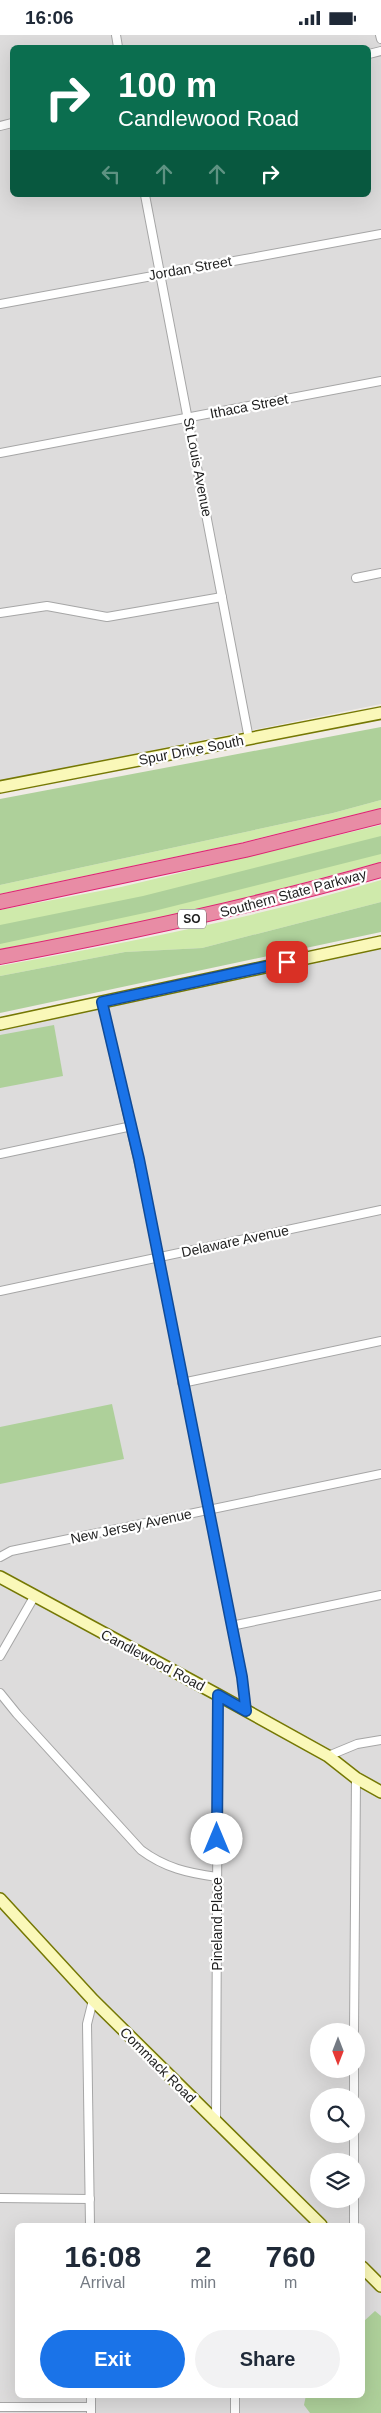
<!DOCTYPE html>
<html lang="en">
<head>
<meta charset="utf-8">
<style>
	:root { --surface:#fff; --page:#f2f2f3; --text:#1f2937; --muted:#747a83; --accent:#1a73e8 }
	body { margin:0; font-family:Arial,sans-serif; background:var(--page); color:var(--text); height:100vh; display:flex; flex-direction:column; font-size:19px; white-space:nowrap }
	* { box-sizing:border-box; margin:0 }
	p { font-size:16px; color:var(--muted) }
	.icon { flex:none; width:28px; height:28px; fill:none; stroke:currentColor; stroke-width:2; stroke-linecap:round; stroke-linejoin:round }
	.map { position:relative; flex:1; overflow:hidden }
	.drawer { position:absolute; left:15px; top:2188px; width:350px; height:175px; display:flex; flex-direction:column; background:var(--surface); border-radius:8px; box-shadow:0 5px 20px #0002 }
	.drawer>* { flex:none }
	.top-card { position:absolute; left:10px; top:10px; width:361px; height:152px; border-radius:8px; box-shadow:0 5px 20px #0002; background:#0b6e4f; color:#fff; overflow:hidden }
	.needle { width:32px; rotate:180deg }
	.buttons { position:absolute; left:310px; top:1988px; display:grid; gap:10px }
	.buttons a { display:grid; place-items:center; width:55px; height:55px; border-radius:50%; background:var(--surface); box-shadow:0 5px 20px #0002; font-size:25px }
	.pin { position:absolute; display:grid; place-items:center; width:42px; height:42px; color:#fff; margin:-21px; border-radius:10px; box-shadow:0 2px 8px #0006 }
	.me { position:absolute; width:55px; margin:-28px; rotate:0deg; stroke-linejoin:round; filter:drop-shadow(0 0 4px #0008) }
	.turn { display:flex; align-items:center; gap:18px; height:105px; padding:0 25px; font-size:22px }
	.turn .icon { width:65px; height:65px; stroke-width:2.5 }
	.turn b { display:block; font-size:35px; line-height:42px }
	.lanes { display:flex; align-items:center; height:48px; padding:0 25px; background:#0003; justify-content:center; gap:25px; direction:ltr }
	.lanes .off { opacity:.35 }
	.eta { display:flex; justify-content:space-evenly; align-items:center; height:85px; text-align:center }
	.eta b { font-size:30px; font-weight:700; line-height:35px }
	.button { display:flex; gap:10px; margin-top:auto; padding:10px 25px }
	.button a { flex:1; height:58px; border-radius:30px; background:var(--accent); color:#fff; font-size:20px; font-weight:700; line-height:58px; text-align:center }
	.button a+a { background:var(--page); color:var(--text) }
	.status { display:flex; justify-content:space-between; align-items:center; height:35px; padding:0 25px; background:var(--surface); direction:ltr }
	.status svg { height:14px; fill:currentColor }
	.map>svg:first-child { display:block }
</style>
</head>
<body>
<div class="status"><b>16:06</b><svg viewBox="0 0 49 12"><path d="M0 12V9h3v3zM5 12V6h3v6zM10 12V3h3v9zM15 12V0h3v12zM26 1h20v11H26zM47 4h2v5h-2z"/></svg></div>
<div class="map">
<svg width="381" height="2378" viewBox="0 0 381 2378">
	<rect width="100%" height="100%" fill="#f0ebe5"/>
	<!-- residential -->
	<g fill="#dddcdc" fill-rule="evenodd">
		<path d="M0,0H381V669L0,746ZM12,12H369V160H12Z"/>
		<path d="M381,907V2378H0V989ZM319,1996H356V2034H319ZM319,2061H356V2099H319ZM319,2126H356V2164H319ZM18,2190H362V2360H18Z"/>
	</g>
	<!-- grass -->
	<g fill="#cfeaab">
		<path d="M381,765V773L236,809L0,859V850L333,778Z"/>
		<path d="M381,790V827C256,861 129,894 0,914V875L121,852Z"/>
		<path d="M381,845V867L202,913L125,917L0,941V931C128,907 256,883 381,845Z"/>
	</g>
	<!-- forest -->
	<g fill="#aed09a">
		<path d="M381,692V765L333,778L0,850V764Z"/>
		<path d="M381,801V819L154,876L0,909V890L143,861Z"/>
		<path d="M381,867V897L0,978V941L125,917L202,913Z"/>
		<path d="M54,990L63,1041L0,1053V1000Z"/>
		<path d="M112,1369L124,1424L0,1449V1392Z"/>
		<path d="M375,2276L381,2281V2378H310L304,2370L306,2360H362L363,2287Z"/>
	</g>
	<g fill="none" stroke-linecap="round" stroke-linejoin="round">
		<!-- street casing -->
		<g stroke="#a6a6a6" stroke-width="10">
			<g id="street">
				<path d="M116,0L118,12"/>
				<path d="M380,0L381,4"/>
				<path d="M369,19L381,16"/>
				<path d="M0,91L12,88"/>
				<path d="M145,160L249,704"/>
				<path d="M0,269L381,199"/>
				<path d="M0,418L381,346"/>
				<path d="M356,543L381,538"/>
				<path d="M0,578L47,571L107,582L222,562"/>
				<path d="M102,967L149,1173L242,1642L246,1676"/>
				<path d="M0,1119L132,1091"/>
				<path d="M0,1256L381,1175"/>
				<path d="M182,1348L381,1306"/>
				<path d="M0,1522L11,1516L381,1439"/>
				<path d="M231,1591L381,1560"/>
				<path d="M0,1621L34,1562"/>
				<path d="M0,1658L17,1679L141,1815C165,1833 188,1838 217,1842"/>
				<path d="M328,1721L357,1709L381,1705"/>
				<path d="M354,1996L356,1743"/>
				<path d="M354,2034V2061"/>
				<path d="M216,2088L218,1660"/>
				<path d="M354,2099V2126"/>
				<path d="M0,2163L90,2164"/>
				<path d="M354,2164V2190"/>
				<path d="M90,2190L87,1989L93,1965"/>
				<path d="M91,2360V2378"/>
				<path d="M235,2360V2378"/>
				<path d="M0,2372H91"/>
			</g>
		</g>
		<!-- secondary casing -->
		<g stroke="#757804" stroke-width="14">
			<g id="secondary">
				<path d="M0,752L381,678"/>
				<path d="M0,989L381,907"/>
				<path d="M0,1542L218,1660L328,1721L356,1743L381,1757"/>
				<path d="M0,1864L93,1965L321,2190"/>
				<path d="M362,2232L381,2251"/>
			</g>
		</g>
		<!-- highway casing -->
		<g stroke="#dd2372" stroke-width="16">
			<g id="highway">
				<path d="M0,867L245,815L381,781"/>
				<path d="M0,922C128,898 256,871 381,835"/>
			</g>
		</g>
		<!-- street -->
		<use href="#street" stroke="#fff" stroke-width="8"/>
		<!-- secondary -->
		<use href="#secondary" stroke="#faf8b9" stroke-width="11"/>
		<!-- highway -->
		<use href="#highway" stroke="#e88ca5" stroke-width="14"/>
	</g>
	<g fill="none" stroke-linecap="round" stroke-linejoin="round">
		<!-- route casing -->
		<g stroke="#114b97" stroke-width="12">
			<path id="route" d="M217,1804L218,1660L246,1676L242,1642L139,1124L102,967L287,927"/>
		</g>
		<!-- route -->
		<use href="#route" stroke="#1a73e8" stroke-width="9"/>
	</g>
	<g text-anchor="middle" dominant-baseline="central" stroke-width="4.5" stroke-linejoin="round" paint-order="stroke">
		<!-- shield labels -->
		<rect fill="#fff" stroke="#626262" stroke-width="1" x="178" y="874.5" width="28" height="19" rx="4"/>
		<g font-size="12" font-weight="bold" fill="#1f1f1f">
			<text x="192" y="884">SO</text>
		</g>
		<!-- street labels -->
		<g font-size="14" fill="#1f1f1f" stroke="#fff">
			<text transform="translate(190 233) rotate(-10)">Jordan Street</text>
			<text transform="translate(249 371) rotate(-11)">Ithaca Street</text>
			<text transform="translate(198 432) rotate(79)">St Louis Avenue</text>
			<text transform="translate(191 715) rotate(-11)">Spur Drive South</text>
			<text transform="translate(293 858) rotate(-15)">Southern State Parkway</text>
			<text transform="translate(235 1206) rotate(-12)">Delaware Avenue</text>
			<text transform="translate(131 1491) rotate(-12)">New Jersey Avenue</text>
			<text transform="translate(153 1625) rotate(28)">Candlewood Road</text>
			<text transform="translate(217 1889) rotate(-90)">Pineland Place</text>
			<text transform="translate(158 2030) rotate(45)">Commack Road</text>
		</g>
	</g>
</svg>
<div class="buttons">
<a><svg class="needle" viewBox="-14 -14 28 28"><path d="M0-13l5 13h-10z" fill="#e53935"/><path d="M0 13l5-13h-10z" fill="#747a83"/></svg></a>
<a><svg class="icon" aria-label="search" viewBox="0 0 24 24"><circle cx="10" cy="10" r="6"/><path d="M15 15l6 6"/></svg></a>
<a><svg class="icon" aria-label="layers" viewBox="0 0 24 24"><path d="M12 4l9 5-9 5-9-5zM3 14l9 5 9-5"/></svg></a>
</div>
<div class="pin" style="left:287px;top:927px;background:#d93025"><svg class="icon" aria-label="arrive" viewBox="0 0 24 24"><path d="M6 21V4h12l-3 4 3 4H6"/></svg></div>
<svg class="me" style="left:217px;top:1804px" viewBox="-20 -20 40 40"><circle r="19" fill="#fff"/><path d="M0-13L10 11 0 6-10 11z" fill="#1a73e8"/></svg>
<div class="top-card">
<div class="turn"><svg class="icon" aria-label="right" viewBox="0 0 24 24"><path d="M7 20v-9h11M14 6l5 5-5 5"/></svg><div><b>100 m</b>Candlewood Road</div></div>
<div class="lanes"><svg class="icon off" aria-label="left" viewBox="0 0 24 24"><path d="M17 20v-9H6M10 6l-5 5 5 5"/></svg><svg class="icon off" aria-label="ahead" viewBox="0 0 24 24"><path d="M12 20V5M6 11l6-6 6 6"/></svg><svg class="icon off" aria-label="ahead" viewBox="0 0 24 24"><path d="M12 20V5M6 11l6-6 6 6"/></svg><svg class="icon" aria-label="right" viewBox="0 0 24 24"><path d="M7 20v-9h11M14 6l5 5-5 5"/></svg></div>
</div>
<section class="drawer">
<div class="eta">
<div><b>16:08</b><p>Arrival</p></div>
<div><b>2</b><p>min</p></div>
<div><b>760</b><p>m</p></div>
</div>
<div class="button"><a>Exit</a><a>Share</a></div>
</section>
</div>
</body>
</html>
